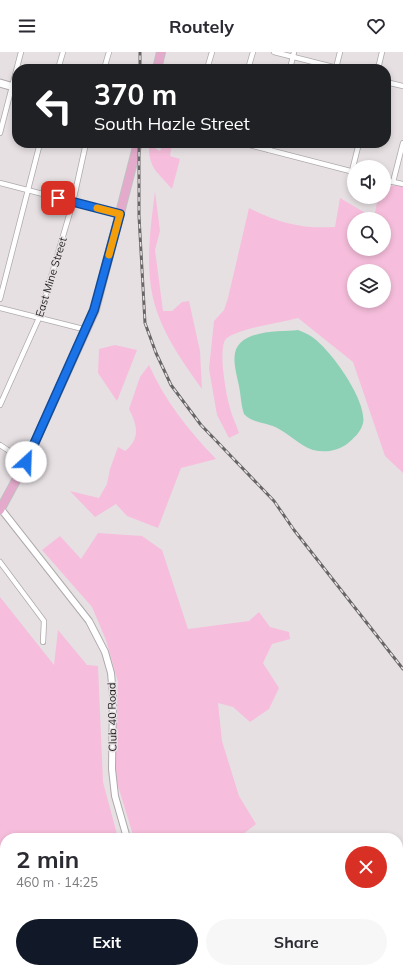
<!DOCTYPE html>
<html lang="en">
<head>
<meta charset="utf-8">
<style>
	:root { --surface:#fff; --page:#f7f7f7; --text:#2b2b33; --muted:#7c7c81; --accent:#111827 }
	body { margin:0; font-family:Mulish,sans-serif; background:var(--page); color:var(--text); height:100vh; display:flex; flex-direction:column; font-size:15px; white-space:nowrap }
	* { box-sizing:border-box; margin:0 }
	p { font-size:13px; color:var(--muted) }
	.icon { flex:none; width:22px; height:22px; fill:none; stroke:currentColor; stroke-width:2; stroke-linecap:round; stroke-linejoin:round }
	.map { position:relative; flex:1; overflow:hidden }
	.details { position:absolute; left:0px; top:781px; width:403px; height:140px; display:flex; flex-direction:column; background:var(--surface); border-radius:16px 16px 0 0; box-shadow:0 2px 6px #0003 }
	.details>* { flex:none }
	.guide { position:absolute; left:12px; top:12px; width:379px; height:84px; border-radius:16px; box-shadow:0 2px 6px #0003; background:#202124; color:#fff; overflow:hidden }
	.tools { position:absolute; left:347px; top:108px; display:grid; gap:8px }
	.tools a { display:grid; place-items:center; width:44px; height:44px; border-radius:50%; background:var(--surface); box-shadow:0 2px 6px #0003; font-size:20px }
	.pin { position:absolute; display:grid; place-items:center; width:34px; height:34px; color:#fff; margin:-17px; border-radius:8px; box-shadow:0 2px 6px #0006 }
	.me { position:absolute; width:44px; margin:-22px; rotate:25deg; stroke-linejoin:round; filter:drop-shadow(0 0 3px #0008) }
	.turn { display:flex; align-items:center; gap:14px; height:84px; padding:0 16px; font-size:18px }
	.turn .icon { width:52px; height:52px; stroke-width:2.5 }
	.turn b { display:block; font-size:28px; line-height:34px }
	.round { display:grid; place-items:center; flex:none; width:42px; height:42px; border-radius:21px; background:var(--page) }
	.headline { display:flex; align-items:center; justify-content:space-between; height:68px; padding:0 16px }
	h1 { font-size:24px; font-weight:700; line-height:30px }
	.primary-button { display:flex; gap:8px; margin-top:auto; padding:8px 16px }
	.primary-button a { flex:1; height:46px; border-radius:24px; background:var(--accent); color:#fff; font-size:16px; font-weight:700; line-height:46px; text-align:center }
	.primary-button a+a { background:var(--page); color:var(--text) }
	header { display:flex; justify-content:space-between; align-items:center; height:52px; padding:0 16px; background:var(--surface); font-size:18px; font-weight:700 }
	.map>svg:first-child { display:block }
</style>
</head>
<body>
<header><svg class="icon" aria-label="menu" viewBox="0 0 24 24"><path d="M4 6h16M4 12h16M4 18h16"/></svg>Routely<svg class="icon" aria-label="heart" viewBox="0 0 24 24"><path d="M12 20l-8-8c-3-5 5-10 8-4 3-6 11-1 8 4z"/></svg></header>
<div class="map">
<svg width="403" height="921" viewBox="0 0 403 921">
	<rect width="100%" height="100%" fill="#e6e0e3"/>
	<!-- green -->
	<g fill="#f6bedc" fill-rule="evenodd">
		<path d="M149,91H156V97L160,99L163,91H172L170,104L180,107L172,137C158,120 148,117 149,91Z"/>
		<path d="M384,133L403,134V421L385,404L353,310L298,266C280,271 241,276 227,286C217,293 226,341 229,352C231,362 236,372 239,381L229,386L217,363L209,317L214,269L224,258L228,246L249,156C279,171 302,177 335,175L340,146L374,166L378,145H384ZM354,167H384V197H354ZM354,219H384V249H354Z"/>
		<path d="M155,139L160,179L155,198L163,259H172L182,250L189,249L200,299L202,337C182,309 161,280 153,246C145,211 151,173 155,139Z"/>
		<path d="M115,293L137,298L117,349L98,321L99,297Z"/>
		<path d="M149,313C165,349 189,379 216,407L181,416L158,476L127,464L116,452L95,465L70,439L99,446L107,432L110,417L118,395L125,399C141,386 137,373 129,357L140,325Z"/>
		<path d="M98,481L142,484L162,498L188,577L249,569L259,560L270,575L289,580L290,587L272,592L263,611L279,636L269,657L250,670L233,655L218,651L222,689L239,744L256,772L238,786H134L114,721L118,630L106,588L92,555L42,498L60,484L81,507Z"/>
		<path d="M0,545L54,613L58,578L87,613L98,614L103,730L118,786H5V916H84L79,921H0Z"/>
		<path d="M99,916H160L162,921H95Z"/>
		<path d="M179,916H325L327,921H181Z"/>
	</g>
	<!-- water -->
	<path fill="#8cd1b5" d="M298,278C302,280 306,281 309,283C328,293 368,349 363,371C361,380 354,386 347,392C337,399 325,401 313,398C301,394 290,383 279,377C267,370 253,372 244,362C241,353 241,344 239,334C237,324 233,311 235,301C240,277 280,280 298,278Z"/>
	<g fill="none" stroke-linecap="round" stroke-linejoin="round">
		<!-- minor casing -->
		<g stroke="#aea9ac" stroke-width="6">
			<g id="minor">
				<path d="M274,0L341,17"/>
				<path d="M336,16L340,0"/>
				<path d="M58,17L63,0"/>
				<path d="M104,17L109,0"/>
				<path d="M207,17L212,0"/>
				<path d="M248,17L253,0"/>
				<path d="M290,17L294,0"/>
				<path d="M378,17L382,0"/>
				<path d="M386,30L403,34"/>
				<path d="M0,81L21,0"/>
				<path d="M242,91L354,120"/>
				<path d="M269,98L271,91"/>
				<path d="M352,119L359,91"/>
				<path d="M384,128L403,132"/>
				<path d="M393,130L403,91"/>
				<path d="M0,131L120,162"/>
				<path d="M0,247L40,91"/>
				<path d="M0,256L87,278"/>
				<path d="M0,353L39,266L73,150L86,91"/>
				<path d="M0,393L26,410"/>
				<path d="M0,510L44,569L43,590"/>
			</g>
		</g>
		<!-- tertiary casing -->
		<g stroke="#aea9ac" stroke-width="8">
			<g id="tertiary">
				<path d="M1,457L89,569L105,600L111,621L113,643L112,717L115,744L127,786"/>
				<path d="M170,916L172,921"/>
			</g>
		</g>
		<!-- secondary casing -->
		<g stroke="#aea9ac" stroke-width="9">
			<path id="secondary" d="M0,31L17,36"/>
		</g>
		<!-- trunk casing -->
		<g stroke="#c0bfc0" stroke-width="10">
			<g id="trunk">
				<path d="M157,17L161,0"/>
				<path d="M0,458L26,410L95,258L138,91"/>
			</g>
		</g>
		<!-- minor -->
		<use href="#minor" stroke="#fff" stroke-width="4.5"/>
		<!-- tertiary -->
		<use href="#tertiary" stroke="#fff" stroke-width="6"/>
		<!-- secondary -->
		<use href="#secondary" stroke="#fff" stroke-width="7"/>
		<!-- trunk -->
		<use href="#trunk" stroke="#e4aacb" stroke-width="8"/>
		<!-- rail casing -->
		<g stroke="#686567" stroke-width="3">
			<g id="rail">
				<path d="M140,17V0"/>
				<path d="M139,91V164L145,271L156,301L171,333L201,373L274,449L294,478L403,617"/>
			</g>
		</g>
		<!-- rail -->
		<use href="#rail" stroke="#e6e0e3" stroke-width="1.5" stroke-dasharray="4.5" stroke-linecap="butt"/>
	</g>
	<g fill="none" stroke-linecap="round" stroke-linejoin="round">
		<!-- route casing -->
		<g stroke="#114b97" stroke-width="10">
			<path id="route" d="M26,410L94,258L120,162L58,146"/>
		</g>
		<!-- route -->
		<use href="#route" stroke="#1a73e8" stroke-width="7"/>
		<!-- slow -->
		<path stroke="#f59e0b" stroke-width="7" d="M97,156L120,162L109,203"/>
	</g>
	<g text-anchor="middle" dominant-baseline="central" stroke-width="3" stroke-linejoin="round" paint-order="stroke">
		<!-- street labels -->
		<g font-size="11" fill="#1e1c1d" stroke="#e6e0e3">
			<text transform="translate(51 225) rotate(-73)">East Mine Street</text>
			<text transform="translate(112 665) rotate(-91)">Club 40 Road</text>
		</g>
	</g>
</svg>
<div class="tools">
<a><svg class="icon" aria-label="sound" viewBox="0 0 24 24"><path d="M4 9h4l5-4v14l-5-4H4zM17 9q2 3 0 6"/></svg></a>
<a><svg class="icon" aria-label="search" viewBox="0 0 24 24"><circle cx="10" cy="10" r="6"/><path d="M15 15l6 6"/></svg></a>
<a><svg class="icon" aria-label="layers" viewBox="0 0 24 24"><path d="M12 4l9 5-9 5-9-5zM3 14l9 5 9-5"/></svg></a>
</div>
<div class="pin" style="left:58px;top:146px;background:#d93025"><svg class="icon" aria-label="arrive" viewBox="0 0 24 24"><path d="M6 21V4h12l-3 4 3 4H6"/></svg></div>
<svg class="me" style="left:26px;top:410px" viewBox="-20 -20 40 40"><circle r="19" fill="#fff"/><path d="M0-13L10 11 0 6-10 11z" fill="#1a73e8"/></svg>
<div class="guide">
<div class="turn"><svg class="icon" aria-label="left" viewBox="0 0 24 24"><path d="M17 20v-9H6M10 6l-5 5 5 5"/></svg><div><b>370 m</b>South Hazle Street</div></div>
</div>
<section class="details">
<div class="headline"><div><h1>2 min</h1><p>460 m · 14:25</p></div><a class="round" style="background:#d93025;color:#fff"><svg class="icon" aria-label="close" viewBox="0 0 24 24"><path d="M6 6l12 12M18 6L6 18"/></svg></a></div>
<div class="primary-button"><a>Exit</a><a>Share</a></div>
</section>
</div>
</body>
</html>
